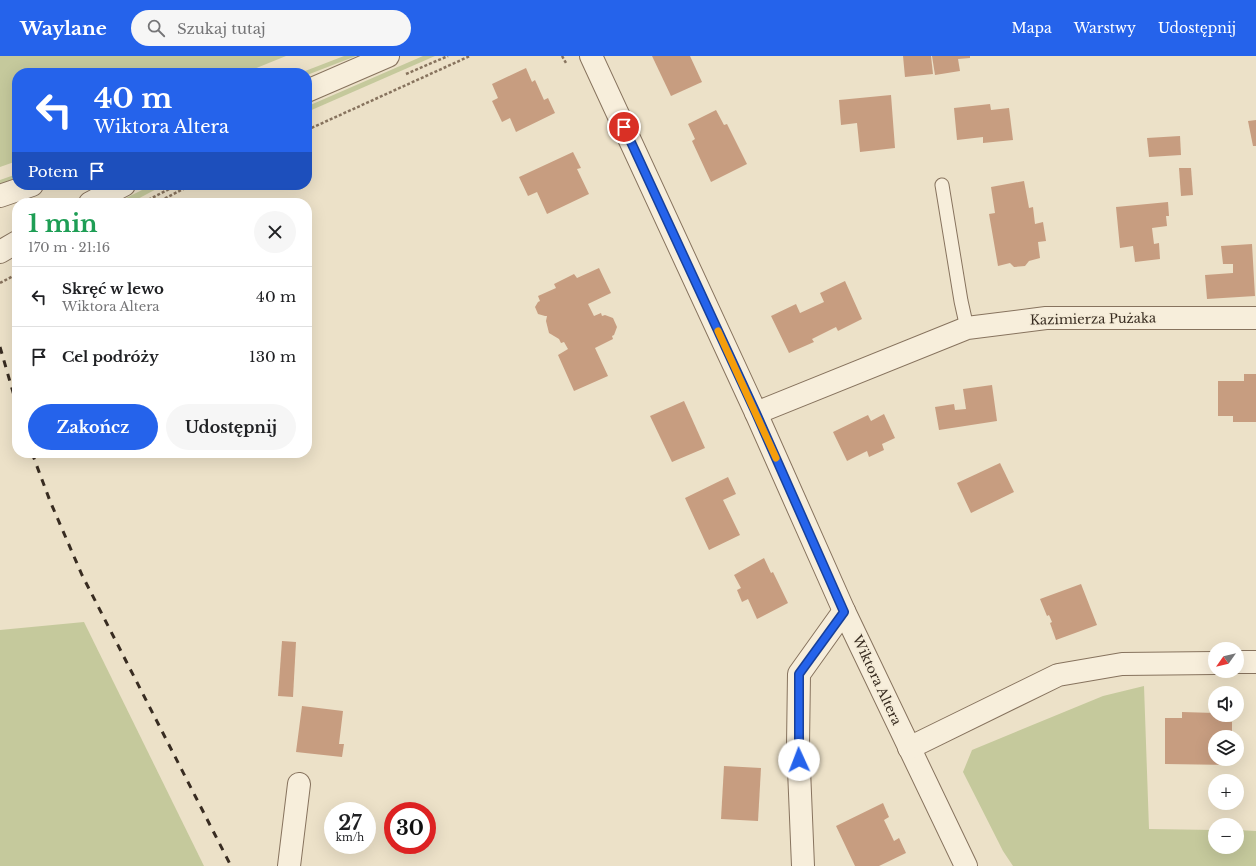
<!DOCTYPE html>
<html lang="pl">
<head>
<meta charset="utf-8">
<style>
	:root { --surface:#fff; --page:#f6f6f6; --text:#202124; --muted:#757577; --line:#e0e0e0; --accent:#2563eb }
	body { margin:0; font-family:"Libre Baskerville",serif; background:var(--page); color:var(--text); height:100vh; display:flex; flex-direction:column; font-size:15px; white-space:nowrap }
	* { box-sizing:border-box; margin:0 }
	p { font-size:13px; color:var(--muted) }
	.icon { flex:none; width:22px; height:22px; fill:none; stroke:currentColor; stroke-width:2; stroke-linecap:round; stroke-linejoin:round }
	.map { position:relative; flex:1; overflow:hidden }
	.side { position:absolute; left:12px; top:142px; width:300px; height:260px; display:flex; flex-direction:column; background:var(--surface); border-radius:16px; box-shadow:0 4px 16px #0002 }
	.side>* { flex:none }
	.banner { position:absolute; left:12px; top:12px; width:300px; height:122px; border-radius:16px; box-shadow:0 4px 16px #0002; background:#2563eb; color:#fff; overflow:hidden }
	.needle { width:26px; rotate:236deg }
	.fabs { position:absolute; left:1208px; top:586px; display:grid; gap:8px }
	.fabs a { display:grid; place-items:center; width:36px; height:36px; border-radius:50%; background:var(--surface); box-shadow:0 4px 16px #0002; font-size:20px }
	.speed { position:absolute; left:324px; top:746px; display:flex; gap:8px; font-size:20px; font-weight:700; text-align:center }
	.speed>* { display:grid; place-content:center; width:52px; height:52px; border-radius:50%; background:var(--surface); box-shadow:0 4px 16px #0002; line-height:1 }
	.speed small { font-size:10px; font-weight:400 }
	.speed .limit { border:6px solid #d22; background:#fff; color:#111 }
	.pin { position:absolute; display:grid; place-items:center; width:34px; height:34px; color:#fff; margin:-17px; border:2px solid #fff; border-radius:50%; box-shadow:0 1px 4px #0007 }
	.me { position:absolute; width:44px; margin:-22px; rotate:358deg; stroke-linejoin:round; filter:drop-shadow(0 0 3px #0008) }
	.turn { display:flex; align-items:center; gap:14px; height:84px; padding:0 16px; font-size:18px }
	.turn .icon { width:52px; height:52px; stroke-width:2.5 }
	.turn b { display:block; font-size:28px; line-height:34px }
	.then { display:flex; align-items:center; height:38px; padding:0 16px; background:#0003; gap:8px; font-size:15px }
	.round { display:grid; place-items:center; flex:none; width:42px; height:42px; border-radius:21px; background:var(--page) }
	.headline { display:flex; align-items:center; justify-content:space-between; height:68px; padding:0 16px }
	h1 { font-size:24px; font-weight:800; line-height:30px; color:#1e9e55 }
	.primary-button { display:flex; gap:8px; margin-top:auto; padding:8px 16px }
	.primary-button a { flex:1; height:46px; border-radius:24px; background:var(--accent); color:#fff; font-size:16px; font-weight:800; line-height:46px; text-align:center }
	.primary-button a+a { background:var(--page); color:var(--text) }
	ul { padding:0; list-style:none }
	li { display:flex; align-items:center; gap:12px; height:60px; padding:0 16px; border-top:1px solid var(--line) }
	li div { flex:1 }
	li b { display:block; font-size:15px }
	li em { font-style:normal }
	header { display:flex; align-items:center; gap:24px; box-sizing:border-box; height:56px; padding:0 20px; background:var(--accent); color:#fff }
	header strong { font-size:19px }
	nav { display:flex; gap:22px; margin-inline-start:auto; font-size:14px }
	.search { width:280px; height:36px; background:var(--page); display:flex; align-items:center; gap:10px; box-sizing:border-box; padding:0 14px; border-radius:22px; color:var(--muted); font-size:15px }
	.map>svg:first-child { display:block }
</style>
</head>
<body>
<header>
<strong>Waylane</strong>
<div class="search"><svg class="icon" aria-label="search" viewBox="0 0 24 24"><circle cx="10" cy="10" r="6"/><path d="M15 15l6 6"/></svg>Szukaj tutaj</div>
<nav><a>Mapa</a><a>Warstwy</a><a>Udostępnij</a></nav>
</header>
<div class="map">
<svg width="1256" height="810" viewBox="0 0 1256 810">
	<rect width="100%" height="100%" fill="#ece1c8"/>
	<!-- green -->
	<g fill="#c5c99c">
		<path d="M0,0H286L244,17H17V105L0,111Z"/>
		<path d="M344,0H356L307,19V17H300Z"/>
		<path d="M423,0H435L307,56L308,50Z"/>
		<path d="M17,118V122L0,128V124Z"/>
		<path d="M152,129H164L130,147H116Z"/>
		<path d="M84,566L204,810H0V574Z"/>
		<path d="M1144,630L1149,773L1215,774V791H1237V774L1256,775V810H1013L1003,795L963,716L972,694L1103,640Z"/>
	</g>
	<!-- building -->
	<g fill="#c79d80">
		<path d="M652,0H690L702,26L671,40Z"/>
		<path d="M903,0H931L933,18L905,21Z"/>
		<path d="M932,0H970V2L958,3L960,15L935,19Z"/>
		<path d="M526,12L532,26L535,24L544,44L548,42L555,57L516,76L510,62L502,66L492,45L498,42L492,28Z"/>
		<path d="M891,39L895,92L860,96L857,67L841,69L839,44Z"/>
		<path d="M990,48L991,54L1009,52L1013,84L983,87V81L957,84L954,52Z"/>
		<path d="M716,54L724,69L727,68L747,108L711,126L692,85L695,83L688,68Z"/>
		<path d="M1256,64V90H1253L1248,65Z"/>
		<path d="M1180,80L1181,99L1149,101L1147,82Z"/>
		<path d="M573,96L581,112L577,113L589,138L547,158L537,136L528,140L519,121Z"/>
		<path d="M1179,112H1191L1193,139L1181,140Z"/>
		<path d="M1024,125L1029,152L1033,151L1035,168L1043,166L1046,185L1038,186L1040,202L1029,205L1025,210L1014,211L1010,207L998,210L989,158L995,157L991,131Z"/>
		<path d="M1168,146L1169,160H1166L1167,170L1152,172L1154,188L1159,187L1160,203L1135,206L1133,190L1120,192L1116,151Z"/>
		<path d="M1252,188L1255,240L1207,243L1205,219L1233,217V208H1223L1221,190Z"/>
		<path d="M599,212L611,237L588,248L594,260L601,257L602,260L605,259L613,262L617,271L614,279L612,280L613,283L595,292L608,320L574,335L558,299L568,293L564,286L561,287L559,283L549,277L546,265L547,260H545L538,258L535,251L538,246L540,245L538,240L556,232L554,228L574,218L577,222Z"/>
		<path d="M845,225L862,263L838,275L836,271L812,283L814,286L789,297L771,260L796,248L800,257L824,246L820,237Z"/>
		<path d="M1244,318H1256V366H1233V360H1218V325H1244Z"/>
		<path d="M992,329L997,365L939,374L935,351L954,348L955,354L966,353L963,333Z"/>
		<path d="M684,345L705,392L672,406L650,360Z"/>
		<path d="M884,358L895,382L882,388L884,394L869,401L867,395L847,405L833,376L868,359L871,365Z"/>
		<path d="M1000,407L1014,436L971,457L957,427Z"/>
		<path d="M728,421L736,438L723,444L740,479L709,494L685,442Z"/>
		<path d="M764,502L771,517L773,516L788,547L757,563L748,543L742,546L737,534L741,532L734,519Z"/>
		<path d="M1081,528L1097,569L1056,584L1050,567L1052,566L1049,559L1047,560L1040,543Z"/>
		<path d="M282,585L296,586L293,641L278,640Z"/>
		<path d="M302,650L343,655L339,688H344L342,701L296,696Z"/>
		<path d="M1182,656L1215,657V659H1225V666H1232V681H1215V703H1231V709L1165,708V662H1182Z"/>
		<path d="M724,710L761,712L758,765L721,763Z"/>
		<path d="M883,747L889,761L884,764L894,785L899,782L906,797L879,810H855L836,770Z"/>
	</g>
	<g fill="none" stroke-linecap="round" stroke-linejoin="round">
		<!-- lane casing -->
		<g stroke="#87735e" stroke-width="15">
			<path id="lane" d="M942,129L961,245L967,272"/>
		</g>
		<!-- street casing -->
		<g stroke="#87735e" stroke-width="24">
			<g id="street">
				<path d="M591,0L756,357L844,555L966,810"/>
				<path d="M307,35L388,0"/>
				<path d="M0,140L32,129"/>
				<path d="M90,147L124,129"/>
				<path d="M0,196L17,186"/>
				<path d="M756,357L967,272L1046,262H1256"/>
				<path d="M1237,606H1256"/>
				<path d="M909,692L1058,619L1122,608L1215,607"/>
				<path d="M289,810L299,728"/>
				<path d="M803,810L798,689L799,618L844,555"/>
			</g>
		</g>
		<!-- path -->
		<g stroke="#87735e" stroke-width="2.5" stroke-dasharray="3 2" stroke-linecap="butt">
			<path d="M562,0L566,7"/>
			<path d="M406,18L448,0"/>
			<path d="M307,74L470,0"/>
			<path d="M144,146L177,129"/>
			<path d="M156,147L191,129"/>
			<path d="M0,227L17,218"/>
		</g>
		<!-- lane -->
		<use href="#lane" stroke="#f7eedb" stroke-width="13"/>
		<!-- street -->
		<use href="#street" stroke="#f7eedb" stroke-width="22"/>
		<!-- rail -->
		<g stroke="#382c21" stroke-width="3" stroke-dasharray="7 7" stroke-linecap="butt">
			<path d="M0,291L17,350"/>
			<path d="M32,397L50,445L82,519L231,810"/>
		</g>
	</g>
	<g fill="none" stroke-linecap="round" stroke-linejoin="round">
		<!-- route casing -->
		<g stroke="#184099" stroke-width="10">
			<path id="route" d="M624,71L756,357L844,556L799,618V704"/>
		</g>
		<!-- route -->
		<use href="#route" stroke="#2563eb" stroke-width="7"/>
		<!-- slow -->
		<path stroke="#f59e0b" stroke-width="7" d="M718,275L776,402"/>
	</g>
	<g text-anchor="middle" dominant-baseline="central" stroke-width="3.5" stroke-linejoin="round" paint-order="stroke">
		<!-- street labels -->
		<g font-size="13" fill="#382c21" stroke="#f4ebd7">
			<text transform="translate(1093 263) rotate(-1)">Kazimierza Pużaka</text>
			<text transform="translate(877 624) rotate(65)">Wiktora Altera</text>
		</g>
	</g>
</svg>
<div class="fabs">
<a><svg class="needle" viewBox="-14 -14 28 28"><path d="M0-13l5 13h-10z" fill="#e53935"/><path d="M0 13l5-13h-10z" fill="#757577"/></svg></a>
<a><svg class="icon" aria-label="sound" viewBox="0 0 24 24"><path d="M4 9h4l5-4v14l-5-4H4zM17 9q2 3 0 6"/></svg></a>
<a><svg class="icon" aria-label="layers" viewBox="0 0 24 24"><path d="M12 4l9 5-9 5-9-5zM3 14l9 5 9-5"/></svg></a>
<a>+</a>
<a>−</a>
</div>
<div class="speed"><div>27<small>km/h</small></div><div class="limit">30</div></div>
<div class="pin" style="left:624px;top:71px;background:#d93025"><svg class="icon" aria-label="arrive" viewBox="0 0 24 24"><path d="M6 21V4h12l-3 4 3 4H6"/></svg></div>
<svg class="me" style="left:799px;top:704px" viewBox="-20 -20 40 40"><circle r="19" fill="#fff"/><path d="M0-13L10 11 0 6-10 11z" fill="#2563eb"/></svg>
<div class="banner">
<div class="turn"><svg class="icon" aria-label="left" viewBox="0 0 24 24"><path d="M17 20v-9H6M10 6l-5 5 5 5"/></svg><div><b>40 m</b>Wiktora Altera</div></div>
<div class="then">Potem<svg class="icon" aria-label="arrive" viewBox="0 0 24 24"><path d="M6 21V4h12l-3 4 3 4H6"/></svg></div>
</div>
<section class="side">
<div class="headline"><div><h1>1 min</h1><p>170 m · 21:16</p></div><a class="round"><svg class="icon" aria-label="close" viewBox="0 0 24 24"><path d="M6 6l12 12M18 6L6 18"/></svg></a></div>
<ul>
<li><svg class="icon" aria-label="left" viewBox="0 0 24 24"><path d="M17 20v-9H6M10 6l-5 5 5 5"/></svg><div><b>Skręć w lewo</b><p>Wiktora Altera</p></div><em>40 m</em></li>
<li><svg class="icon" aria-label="arrive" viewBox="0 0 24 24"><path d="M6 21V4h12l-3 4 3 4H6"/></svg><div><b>Cel podróży</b></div><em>130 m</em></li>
</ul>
<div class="primary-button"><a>Zakończ</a><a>Udostępnij</a></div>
</section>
</div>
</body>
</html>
